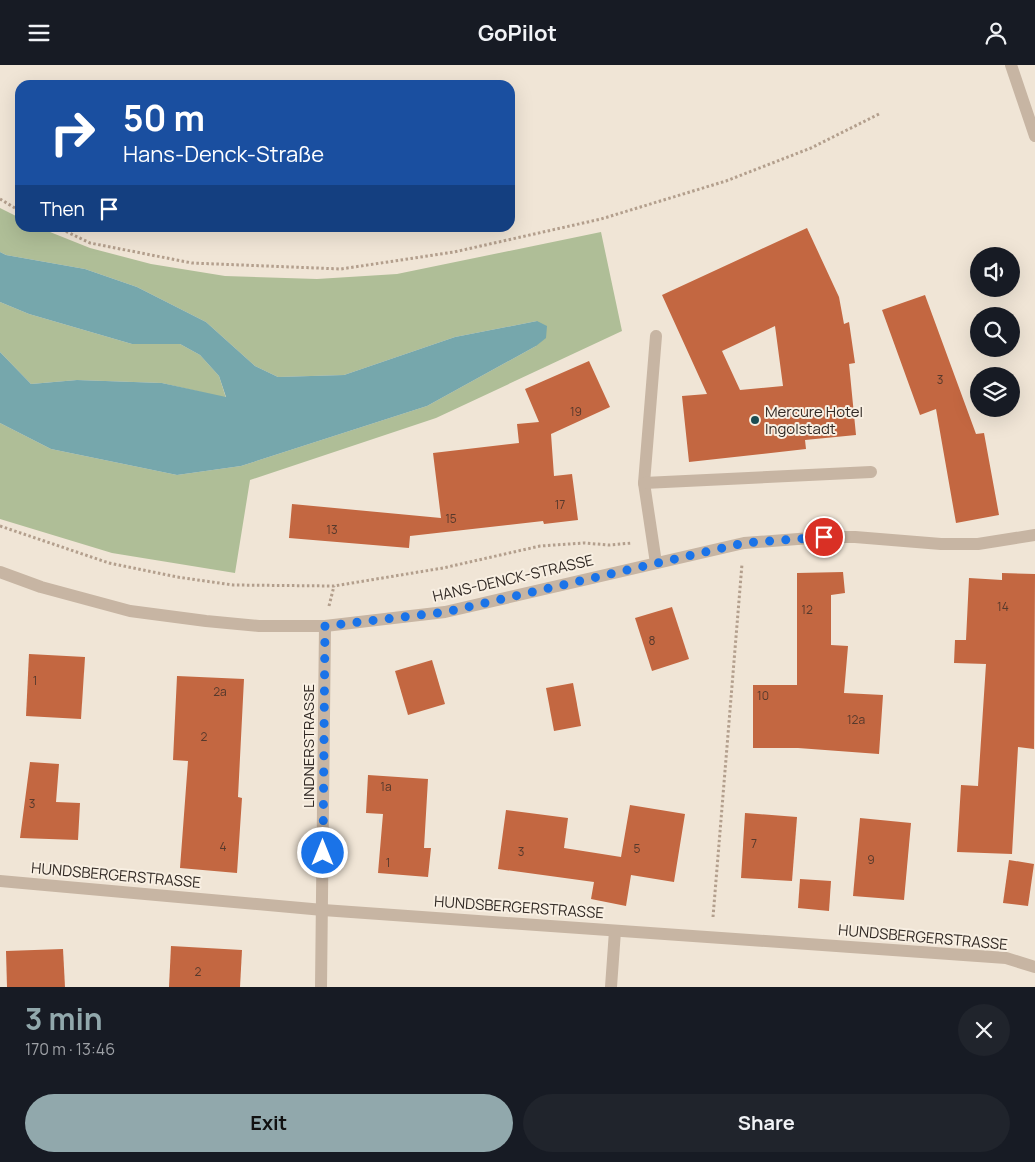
<!DOCTYPE html>
<html lang="en">
<head>
<meta charset="utf-8">
<style>
	:root { --surface:#171b24; --page:#20242c; --text:#f1f3f6; --muted:#9ea1a6; --accent:#91a8ac }
	body { margin:0; font-family:Manrope,sans-serif; background:var(--page); color:var(--text); height:100vh; display:flex; flex-direction:column; font-size:19px; white-space:nowrap }
	* { box-sizing:border-box; margin:0 }
	p { font-size:16px; color:var(--muted) }
	.icon { flex:none; width:28px; height:28px; fill:none; stroke:currentColor; stroke-width:2; stroke-linecap:round; stroke-linejoin:round }
	.map { position:relative; height:922px; overflow:hidden }
	.drawer { display:flex; flex-direction:column; background:var(--surface); flex:1 }
	.drawer>* { flex:none }
	.banner { position:absolute; left:15px; top:15px; width:500px; height:152px; border-radius:15px; box-shadow:0 5px 20px #0002; background:#1a4fa0; color:#fff; overflow:hidden }
	.tools { position:absolute; left:970px; top:182px; display:grid; gap:10px }
	.tools a { display:grid; place-items:center; width:50px; height:50px; border-radius:50%; background:var(--surface); box-shadow:0 5px 20px #0002; font-size:25px }
	.pin { position:absolute; display:grid; place-items:center; width:42px; height:42px; color:#fff; margin:-21px; border:2px solid #fff; border-radius:50%; box-shadow:0 1px 5px #0007 }
	.me { position:absolute; width:55px; margin:-28px; rotate:0deg; stroke-linejoin:round; filter:drop-shadow(0 0 4px #0008) }
	.turn { display:flex; align-items:center; gap:18px; height:105px; padding:0 25px; font-size:22px }
	.turn .icon { width:65px; height:65px; stroke-width:2.5 }
	.turn b { display:block; font-size:35px; line-height:42px }
	.then { display:flex; align-items:center; height:48px; padding:0 25px; background:#0003; gap:10px; font-size:19px }
	.round { display:grid; place-items:center; flex:none; width:52px; height:52px; border-radius:26px; background:var(--page) }
	.headline { display:flex; align-items:center; justify-content:space-between; height:85px; padding:0 25px }
	h1 { font-size:30px; font-weight:700; line-height:38px; color:var(--accent) }
	.primary-button { display:flex; gap:10px; margin-top:auto; padding:10px 25px }
	.primary-button a { flex:1; height:58px; border-radius:30px; background:var(--accent); color:#111; font-size:20px; font-weight:700; line-height:58px; text-align:center }
	.primary-button a+a { background:var(--page); color:var(--text) }
	header { display:flex; justify-content:space-between; align-items:center; height:65px; padding:0 25px; background:var(--surface); font-size:22px; font-weight:700 }
	.map>svg:first-child { display:block }
</style>
</head>
<body>
<header><svg class="icon" aria-label="menu" viewBox="0 0 24 24"><path d="M4 6h16M4 12h16M4 18h16"/></svg>GoPilot<svg class="icon" aria-label="person" viewBox="0 0 24 24"><circle cx="12" cy="8" r="4"/><path d="M4 21q1-7 8-7t8 7"/></svg></header>
<div class="map">
<svg width="1035" height="922" viewBox="0 0 1035 922">
	<rect width="100%" height="100%" fill="#f0e5d6"/>
	<!-- green -->
	<g fill="#afbe97">
		<path d="M0,143L20,153V162L40,163L90,183L151,199L225,211L317,214L397,209L601,167L622,266L436,353L250,415L235,508L112,488L0,454V358L51,384L177,410L241,401L427,341L536,281L537,256L455,272L344,310L278,312L255,301L206,257L137,222L85,204L6,190L0,187Z"/>
		<path d="M0,237L29,249L132,279H180L200,290L219,311L226,333L162,318L77,315L31,319L0,287Z"/>
	</g>
	<!-- water -->
	<path fill="#76a7ac" d="M0,187L6,190L85,204L137,222L206,257L255,301L278,312L344,310L455,272L537,256L547,261L546,273L536,281L427,341L241,401L177,410L51,384L0,358V287L31,319L77,315L162,318L226,332L219,311L200,290L180,279H132L29,249L0,237Z"/>
	<!-- building -->
	<g fill="#c36741" fill-rule="evenodd">
		<path d="M807,163L839,232L844,259L849,257L855,298L849,299L856,370L805,375L806,384L689,397L682,331L707,329L662,230ZM775,261L783,321L740,325L722,286Z"/>
		<path d="M925,230L976,369L984,368L999,450L956,458L936,344L920,350L882,245Z"/>
		<path d="M589,296L610,342L551,369L554,411L572,409L578,455L544,459L543,456L410,471L409,483L289,473L292,439L441,453L433,388L519,378L517,359L539,357L525,324Z"/>
		<path d="M843,507L845,528L831,530V580L848,581L844,628L883,630L879,689L798,683H753V620H797V508Z"/>
		<path d="M1002,508L1035,509L1034,684L1018,682L1012,789L957,787L961,720L978,721L986,599L954,598L955,575H966L969,513L1002,515Z"/>
		<path d="M672,542L689,594L652,606L635,553Z"/>
		<path d="M29,589L85,592L81,654L26,651Z"/>
		<path d="M432,595L445,639L408,650L395,606Z"/>
		<path d="M177,611L244,614L238,732L242,733L237,808L180,803L188,696L173,695Z"/>
		<path d="M573,618L581,661L554,666L546,623Z"/>
		<path d="M30,697L59,699L56,737L80,738L78,775L20,773Z"/>
		<path d="M368,710L428,714L424,783H431L428,812L378,808L383,749L366,748Z"/>
		<path d="M630,740L685,749L674,817L631,810L626,841L591,834L594,817L498,804L506,745L568,753L564,783L621,792Z"/>
		<path d="M745,748L797,752L792,816L741,813Z"/>
		<path d="M860,753L911,758L904,835L853,831Z"/>
		<path d="M1009,795L1034,799L1028,841L1003,838Z"/>
		<path d="M800,814L831,816L829,846L798,843Z"/>
		<path d="M171,881L242,885L240,922H169Z"/>
		<path d="M63,884L65,922H7L6,886Z"/>
	</g>
	<g fill="none" stroke-linecap="round" stroke-linejoin="round">
		<!-- path -->
		<g stroke="#b39f8d" stroke-width="3" stroke-dasharray="2.5 2.5" stroke-linecap="butt">
			<path d="M0,134L20,146"/>
			<path d="M57,162L90,178L192,198L341,204L454,187L601,154L726,116L811,83L881,48"/>
			<path d="M0,461L109,498L177,512L233,520L334,521L443,503L540,481L584,478L609,480L632,478"/>
			<path d="M329,541L334,521"/>
			<path d="M713,852L742,499"/>
		</g>
		<!-- minor -->
		<g stroke="#c7b5a3" stroke-width="12">
			<path d="M1011,0L1035,71"/>
			<path d="M656,271L644,418L656,498"/>
			<path d="M644,418L871,407"/>
			<path d="M0,507L41,522L130,546L206,556L259,561H325L445,547L744,478L824,472H855L941,479H978L1035,470"/>
			<path d="M0,816L323,845L1006,893L1035,902"/>
			<path d="M321,922L325,561"/>
			<path d="M611,922L615,866"/>
		</g>
	</g>
	<g fill="none" stroke-linecap="round" stroke-linejoin="round">
		<!-- route -->
		<path stroke="#1a73e8" stroke-width="9" stroke-dasharray="0 16.2" d="M323,788L325,561L446,547L744,478L824,472"/>
	</g>
	<!-- markers -->
	<circle fill="#1c4c52" stroke="#f8efe2" stroke-width="2" cx="755" cy="355" r="5"/>
	<g text-anchor="middle" dominant-baseline="central" stroke-width="4" stroke-linejoin="round" paint-order="stroke">
		<!-- number labels -->
		<g font-size="12" fill="#56392c">
			<text x="940" y="314">3</text>
			<text x="576" y="346">19</text>
			<text x="560" y="439">17</text>
			<text x="451" y="453">15</text>
			<text x="332" y="464">13</text>
			<text x="1003" y="541">14</text>
			<text x="807" y="544">12</text>
			<text x="652" y="575">8</text>
			<text x="35" y="615">1</text>
			<text x="220" y="626">2a</text>
			<text x="763" y="630">10</text>
			<text x="856" y="654">12a</text>
			<text x="204" y="671">2</text>
			<text x="386" y="721">1a</text>
			<text x="32" y="738">3</text>
			<text x="754" y="778">7</text>
			<text x="223" y="781">4</text>
			<text x="637" y="783">5</text>
			<text x="521" y="786">3</text>
			<text x="871" y="794">9</text>
			<text x="388" y="797">1</text>
			<text x="198" y="906">2</text>
		</g>
		<!-- poi labels -->
		<g font-size="15" fill="#322a25" stroke="#f8efe2" text-anchor="start">
			<text x="765" y="346">Mercure Hotel<tspan x="765" dy="17">Ingolstadt</tspan></text>
		</g>
		<!-- street labels -->
		<g font-size="15" fill="#322a25" stroke="#f8efe2">
			<text transform="translate(513 513) rotate(-13)">HANS-DENCK-STRASSE</text>
			<text transform="translate(308 681) rotate(-90)">LINDNERSTRASSE</text>
			<text transform="translate(116 810) rotate(5)">HUNDSBERGERSTRASSE</text>
			<text transform="translate(519 842) rotate(4)">HUNDSBERGERSTRASSE</text>
			<text transform="translate(923 872) rotate(5)">HUNDSBERGERSTRASSE</text>
		</g>
	</g>
</svg>
<div class="tools">
<a><svg class="icon" aria-label="sound" viewBox="0 0 24 24"><path d="M4 9h4l5-4v14l-5-4H4zM17 9q2 3 0 6"/></svg></a>
<a><svg class="icon" aria-label="search" viewBox="0 0 24 24"><circle cx="10" cy="10" r="6"/><path d="M15 15l6 6"/></svg></a>
<a><svg class="icon" aria-label="layers" viewBox="0 0 24 24"><path d="M12 4l9 5-9 5-9-5zM3 14l9 5 9-5"/></svg></a>
</div>
<div class="pin" style="left:824px;top:472px;background:#d93025"><svg class="icon" aria-label="arrive" viewBox="0 0 24 24"><path d="M6 21V4h12l-3 4 3 4H6"/></svg></div>
<svg class="me" style="left:323px;top:788px" viewBox="-20 -20 40 40"><circle r="17" fill="#1a73e8" stroke="#fff" stroke-width="3"/><path d="M0-11L8 9 0 5-8 9z" fill="#fff"/></svg>
<div class="banner">
<div class="turn"><svg class="icon" aria-label="right" viewBox="0 0 24 24"><path d="M7 20v-9h11M14 6l5 5-5 5"/></svg><div><b>50 m</b>Hans-Denck-Straße</div></div>
<div class="then">Then<svg class="icon" aria-label="arrive" viewBox="0 0 24 24"><path d="M6 21V4h12l-3 4 3 4H6"/></svg></div>
</div>
</div>
<section class="drawer">
<div class="headline"><div><h1>3 min</h1><p>170 m · 13:46</p></div><a class="round"><svg class="icon" aria-label="close" viewBox="0 0 24 24"><path d="M6 6l12 12M18 6L6 18"/></svg></a></div>
<div class="primary-button"><a>Exit</a><a>Share</a></div>
</section>
</body>
</html>
